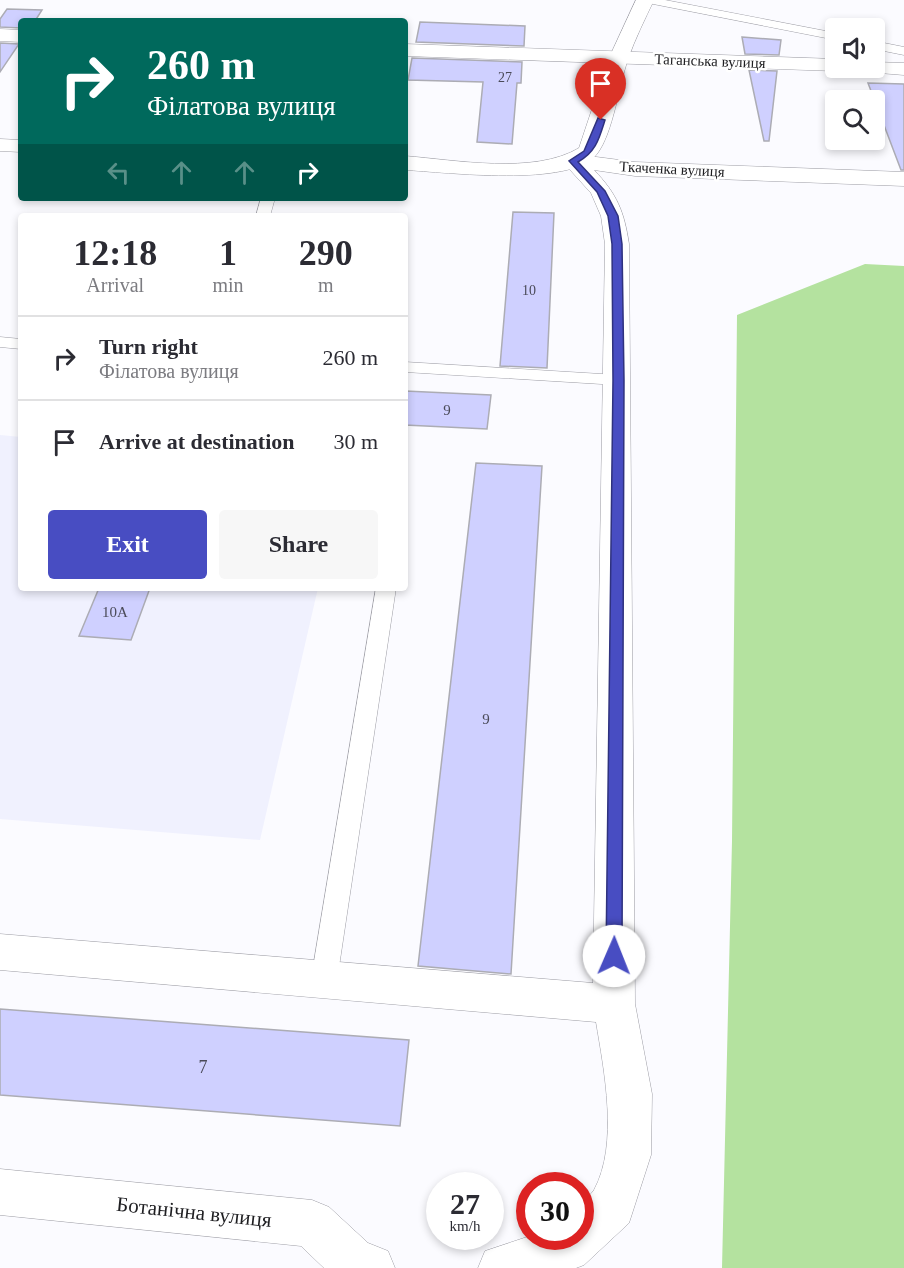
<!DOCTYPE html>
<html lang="en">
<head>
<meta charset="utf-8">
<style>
	:root { --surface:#fff; --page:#f7f7f7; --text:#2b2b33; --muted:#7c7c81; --line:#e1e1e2; --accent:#484dc2 }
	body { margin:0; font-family:"Times New Roman",serif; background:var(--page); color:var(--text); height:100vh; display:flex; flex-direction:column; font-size:22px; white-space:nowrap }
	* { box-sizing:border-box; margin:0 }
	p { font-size:20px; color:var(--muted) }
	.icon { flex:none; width:33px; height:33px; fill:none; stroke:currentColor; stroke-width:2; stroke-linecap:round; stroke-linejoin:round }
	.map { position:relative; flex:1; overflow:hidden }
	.sheet { position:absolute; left:18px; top:213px; width:390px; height:378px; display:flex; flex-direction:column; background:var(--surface); border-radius:6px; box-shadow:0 3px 9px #0003 }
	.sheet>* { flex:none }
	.banner { position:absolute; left:18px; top:18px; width:390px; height:183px; border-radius:6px; box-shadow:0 3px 9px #0003; background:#00695c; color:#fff; overflow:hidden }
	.tools { position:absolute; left:825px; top:18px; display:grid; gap:12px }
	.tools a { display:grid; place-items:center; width:60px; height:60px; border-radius:6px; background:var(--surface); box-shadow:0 3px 9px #0003; font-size:30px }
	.speed { position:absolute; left:426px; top:1172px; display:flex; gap:12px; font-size:30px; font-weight:700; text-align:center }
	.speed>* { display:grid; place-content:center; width:78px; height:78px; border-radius:50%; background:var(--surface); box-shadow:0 3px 9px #0003; line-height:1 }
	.speed small { font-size:15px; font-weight:400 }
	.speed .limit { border:9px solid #d22; background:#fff; color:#111 }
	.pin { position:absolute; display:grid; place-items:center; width:51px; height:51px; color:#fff; margin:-62px -26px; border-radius:50% 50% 50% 0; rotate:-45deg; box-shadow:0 0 6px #0007 }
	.pin .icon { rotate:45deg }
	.me { position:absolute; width:66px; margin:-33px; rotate:1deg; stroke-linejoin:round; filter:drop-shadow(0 0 4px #0008) }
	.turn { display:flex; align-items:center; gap:21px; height:126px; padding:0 30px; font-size:27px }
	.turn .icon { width:78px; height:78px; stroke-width:2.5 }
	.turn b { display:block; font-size:42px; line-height:51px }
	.lanes { display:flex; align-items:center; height:57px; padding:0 30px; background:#0003; justify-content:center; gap:30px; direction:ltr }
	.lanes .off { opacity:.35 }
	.eta { display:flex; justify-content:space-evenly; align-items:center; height:102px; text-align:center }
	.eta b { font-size:36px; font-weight:700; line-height:42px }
	.primary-button { display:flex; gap:12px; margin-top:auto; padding:12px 30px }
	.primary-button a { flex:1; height:69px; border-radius:6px; background:var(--accent); color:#fff; font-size:24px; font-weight:700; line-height:69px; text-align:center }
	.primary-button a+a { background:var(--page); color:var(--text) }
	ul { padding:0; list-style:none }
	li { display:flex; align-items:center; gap:18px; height:84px; padding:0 30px; border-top:2px solid var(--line) }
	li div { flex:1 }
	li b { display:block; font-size:22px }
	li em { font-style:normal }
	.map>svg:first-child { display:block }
</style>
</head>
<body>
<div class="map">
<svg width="904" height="1268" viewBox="0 0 904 1268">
	<rect width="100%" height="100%" fill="#fbfbff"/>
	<!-- built -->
	<path fill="#f0f1fe" d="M0,435L21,437V588H318L260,840L0,819Z"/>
	<!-- green -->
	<path fill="#b4e29f" d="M865,264L904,266V1268H722L732,841L737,315Z"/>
	<!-- building -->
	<g fill="#cfd0ff" stroke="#acacb4" stroke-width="1.5">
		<path d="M7,9L42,10L35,21H21V28L0,27V19Z"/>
		<path d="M420,22L525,26L524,46L416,42Z"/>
		<path d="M742,37L781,40L779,55L745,54Z"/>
		<path d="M0,43L19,44L0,72Z"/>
		<path d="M412,58L522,62L521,83H517L512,144L477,142L483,82L408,80Z"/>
		<path d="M749,70L777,71L769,141H764Z"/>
		<path d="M868,83L904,84V170H901Z"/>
		<path d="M513,212L554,213L547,368L500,366Z"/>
		<path d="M405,391L491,395L487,429L405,425Z"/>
		<path d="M476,463L542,466L511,974L418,966Z"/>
		<path d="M99,588H150L131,640L79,636Z"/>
		<path d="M0,1009L409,1040L400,1126L0,1095Z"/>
	</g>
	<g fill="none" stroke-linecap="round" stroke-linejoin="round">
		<!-- service casing -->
		<g stroke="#9c9ca4" stroke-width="1">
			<g id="service">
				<path d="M642,0H665L836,33V40L648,3Z"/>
				<path d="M874,41L904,47V55L874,49Z"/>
				<path d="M261,198H275L270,216H256Z"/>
				<path d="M0,337L21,339V349L0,347Z"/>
				<path d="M405,362L618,375L624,376L627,380L624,384L618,385L405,372Z"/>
				<path d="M376,588H396L337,980L333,988L324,992L315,988L311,980Z"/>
			</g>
		</g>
		<!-- minor casing -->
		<g stroke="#9c9ca4" stroke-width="1">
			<g id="minor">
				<path d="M0,29L21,30V42L0,41Z"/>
				<path d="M405,44L836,59V68H844L836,71L405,56Z"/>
				<path d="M874,62L904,63V75L867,72L865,68H874Z"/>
				<path d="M573,154L635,162L904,172V186L635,176L594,170C617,194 624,211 629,244L635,1004L652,1094L651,1155L629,1223L584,1265L576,1268H478L485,1251L530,1236H580V1203C585,1199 591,1195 594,1190C619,1144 604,1070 596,1022L0,970V934L593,983L605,244L601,216L591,193L562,161L565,156Z"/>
				<path d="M0,1169L312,1200L329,1207L368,1243L388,1251L395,1268H324L301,1246L0,1215Z"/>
			</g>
		</g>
		<!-- tertiary casing -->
		<g stroke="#9c9ca4" stroke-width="1">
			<g id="tertiary">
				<path d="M636,0H654C645,19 635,39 628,59C619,85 613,133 597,154C571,188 445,172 405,170V156C456,160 534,175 579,148L609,58Z"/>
				<path d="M0,139L21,140V152L0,151Z"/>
			</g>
		</g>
		<!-- service -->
		<use href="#service" fill="#fff" fill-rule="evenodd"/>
		<!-- minor -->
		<use href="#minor" fill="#fff" fill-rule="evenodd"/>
		<!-- tertiary -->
		<use href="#tertiary" fill="#fff" fill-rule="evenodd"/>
	</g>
	<!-- route -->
	<path fill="#484dc2" stroke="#2f327e" stroke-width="1.5" d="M598,118L605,120C599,139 596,152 578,162L605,191L618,216L622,244L624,380L622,956L620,962L614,964L608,962L606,956L613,380L612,244L608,216L597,192L569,161L584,151Z"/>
	<g text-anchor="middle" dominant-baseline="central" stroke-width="5" stroke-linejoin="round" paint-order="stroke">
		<!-- far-number labels -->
		<g font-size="14" fill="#4a4a58">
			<text x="505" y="77">27</text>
			<text x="529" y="290">10</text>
		</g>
		<!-- far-street labels -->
		<g font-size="15" fill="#1e1e21" stroke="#fff">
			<text transform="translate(710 61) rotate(2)">Таганська вулиця</text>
			<text transform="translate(672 169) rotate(3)">Ткаченка вулиця</text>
		</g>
		<!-- number labels -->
		<g font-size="15" fill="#4a4a58">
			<text x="447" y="410">9</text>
			<text x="115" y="612">10А</text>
			<text x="486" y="719">9</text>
		</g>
		<!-- near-number labels -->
		<g font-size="18" fill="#4a4a58">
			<text x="203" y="1067">7</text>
		</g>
		<!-- near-street labels -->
		<g font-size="21" fill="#1e1e21" stroke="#fff">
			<text transform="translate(194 1212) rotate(6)">Ботанічна вулиця</text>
		</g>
	</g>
</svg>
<div class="tools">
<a><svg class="icon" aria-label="sound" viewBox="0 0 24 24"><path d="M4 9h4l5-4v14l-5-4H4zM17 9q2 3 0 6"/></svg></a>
<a><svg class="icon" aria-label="search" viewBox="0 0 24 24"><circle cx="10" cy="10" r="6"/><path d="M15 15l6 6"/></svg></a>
</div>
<div class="speed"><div>27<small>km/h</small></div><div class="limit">30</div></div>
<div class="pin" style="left:601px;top:120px;background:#d93025"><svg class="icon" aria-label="arrive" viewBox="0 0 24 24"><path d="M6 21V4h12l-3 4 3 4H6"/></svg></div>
<svg class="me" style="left:614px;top:956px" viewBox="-20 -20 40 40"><circle r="19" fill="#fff"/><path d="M0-13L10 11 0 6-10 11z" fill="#484dc2"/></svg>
<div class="banner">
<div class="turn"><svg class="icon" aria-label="right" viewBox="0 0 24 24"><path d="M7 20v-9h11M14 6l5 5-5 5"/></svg><div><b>260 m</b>Філатова вулиця</div></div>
<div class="lanes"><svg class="icon off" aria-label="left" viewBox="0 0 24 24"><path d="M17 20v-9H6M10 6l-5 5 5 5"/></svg><svg class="icon off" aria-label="ahead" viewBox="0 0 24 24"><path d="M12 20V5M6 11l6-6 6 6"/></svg><svg class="icon off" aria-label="ahead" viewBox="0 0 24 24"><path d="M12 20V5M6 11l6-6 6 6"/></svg><svg class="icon" aria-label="right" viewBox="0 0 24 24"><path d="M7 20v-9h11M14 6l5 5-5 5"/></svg></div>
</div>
<section class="sheet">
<div class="eta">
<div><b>12:18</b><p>Arrival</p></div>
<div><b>1</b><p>min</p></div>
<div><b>290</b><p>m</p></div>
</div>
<ul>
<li><svg class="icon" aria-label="right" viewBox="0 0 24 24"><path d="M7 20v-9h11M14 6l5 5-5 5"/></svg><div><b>Turn right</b><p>Філатова вулиця</p></div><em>260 m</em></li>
<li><svg class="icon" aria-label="arrive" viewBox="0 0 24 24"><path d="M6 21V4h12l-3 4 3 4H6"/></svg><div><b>Arrive at destination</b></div><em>30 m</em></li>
</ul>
<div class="primary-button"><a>Exit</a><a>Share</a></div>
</section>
</div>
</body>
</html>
